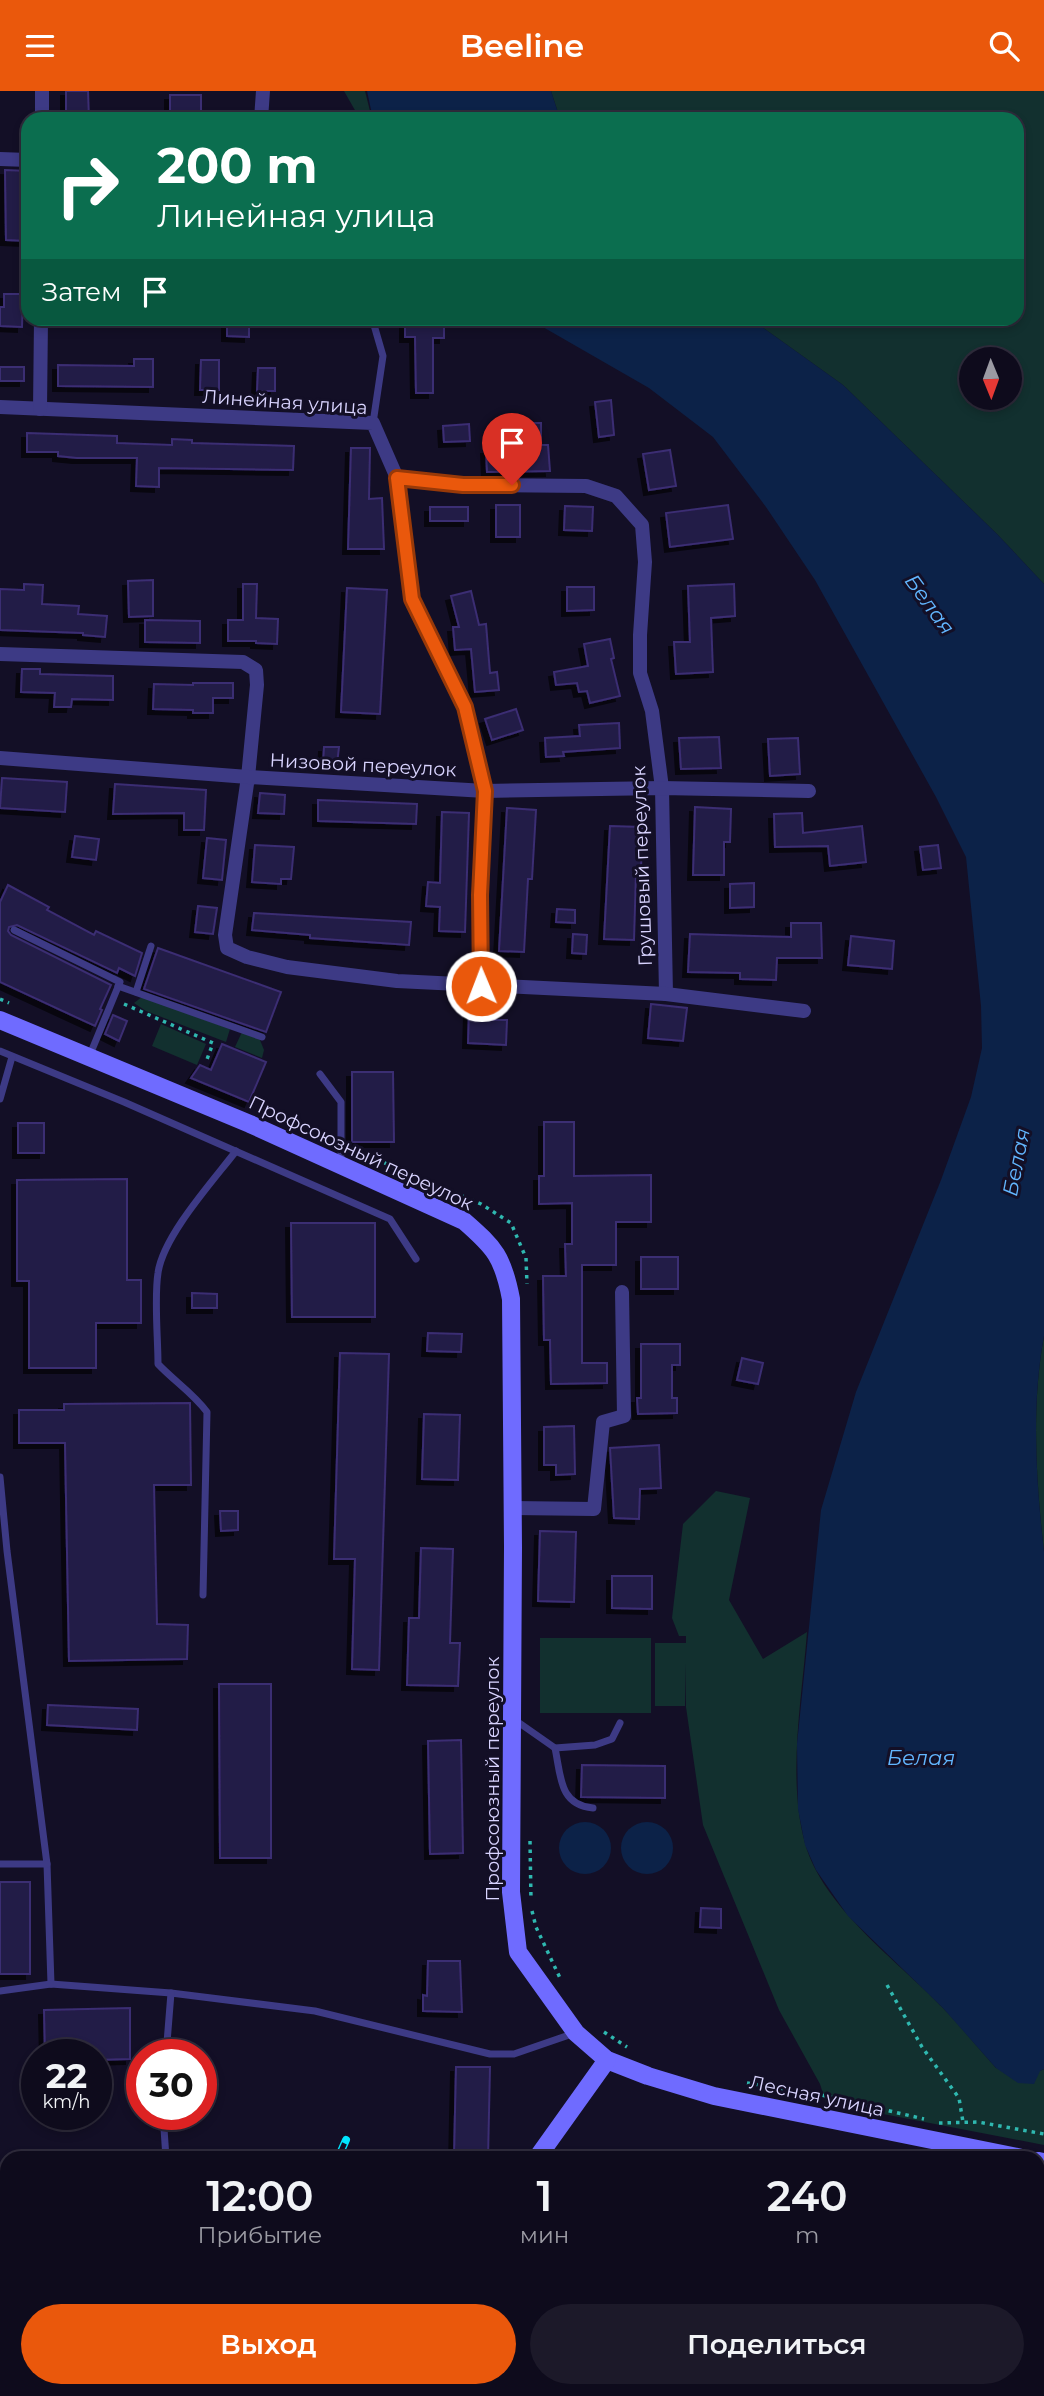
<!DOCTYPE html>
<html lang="ru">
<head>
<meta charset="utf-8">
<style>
	:root { --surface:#0e0b1c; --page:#1c1929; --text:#f1f3f6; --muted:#9b9ba3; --line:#2e2b3b; --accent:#ea580c }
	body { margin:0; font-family:Montserrat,sans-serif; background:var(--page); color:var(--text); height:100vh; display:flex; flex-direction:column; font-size:26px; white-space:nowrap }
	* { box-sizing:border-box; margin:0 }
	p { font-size:23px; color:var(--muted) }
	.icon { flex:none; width:38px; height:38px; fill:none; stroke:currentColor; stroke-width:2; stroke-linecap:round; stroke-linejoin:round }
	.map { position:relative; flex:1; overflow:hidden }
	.panel { position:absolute; left:0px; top:2060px; width:1045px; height:247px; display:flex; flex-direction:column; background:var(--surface); border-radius:21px 21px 0 0; box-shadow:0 4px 10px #0003,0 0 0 2px var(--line) }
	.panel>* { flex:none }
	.hud { position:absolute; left:21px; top:21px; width:1003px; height:214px; border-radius:21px; box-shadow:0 4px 10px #0003,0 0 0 2px var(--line); background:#0b6e4f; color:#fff; overflow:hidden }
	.needle { width:46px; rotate:179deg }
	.buttons { position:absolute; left:959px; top:256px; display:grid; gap:14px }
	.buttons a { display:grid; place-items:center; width:63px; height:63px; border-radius:50%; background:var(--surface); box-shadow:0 4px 10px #0003,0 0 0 2px var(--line); font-size:35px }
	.speed { position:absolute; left:21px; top:1948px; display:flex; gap:14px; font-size:35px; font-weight:700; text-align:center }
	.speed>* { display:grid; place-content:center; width:91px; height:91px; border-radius:50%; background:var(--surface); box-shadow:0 4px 10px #0003,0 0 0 2px var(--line); line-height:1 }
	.speed small { font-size:18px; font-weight:400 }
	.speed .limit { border:10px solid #d22; background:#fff; color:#111 }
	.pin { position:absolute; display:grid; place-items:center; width:60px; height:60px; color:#fff; margin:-72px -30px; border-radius:50% 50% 50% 0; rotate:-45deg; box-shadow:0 0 7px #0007 }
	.pin .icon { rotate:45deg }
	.me { position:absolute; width:77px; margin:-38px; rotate:359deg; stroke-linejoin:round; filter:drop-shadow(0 0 5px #0008) }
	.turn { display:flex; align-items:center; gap:24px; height:147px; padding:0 21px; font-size:32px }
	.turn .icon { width:91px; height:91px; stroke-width:2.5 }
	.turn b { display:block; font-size:49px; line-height:60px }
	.then { display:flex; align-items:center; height:66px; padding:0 21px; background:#0003; gap:14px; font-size:26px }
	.eta { display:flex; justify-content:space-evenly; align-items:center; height:119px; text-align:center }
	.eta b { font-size:42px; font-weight:600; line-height:49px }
	.action { display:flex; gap:14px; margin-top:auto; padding:14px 21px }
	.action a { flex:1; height:80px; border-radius:42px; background:var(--accent); color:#fff; font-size:28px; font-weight:600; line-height:80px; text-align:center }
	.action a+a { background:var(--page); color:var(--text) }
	header { display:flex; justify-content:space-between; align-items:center; height:91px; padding:0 21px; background:var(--accent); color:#fff; font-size:32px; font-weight:600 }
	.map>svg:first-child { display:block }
</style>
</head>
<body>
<header><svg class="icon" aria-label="menu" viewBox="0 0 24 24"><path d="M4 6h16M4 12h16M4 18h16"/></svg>Beeline<svg class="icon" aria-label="search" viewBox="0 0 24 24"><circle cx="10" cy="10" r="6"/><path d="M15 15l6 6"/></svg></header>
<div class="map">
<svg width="1044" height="2305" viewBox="0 0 1044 2305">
	<defs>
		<filter id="shadow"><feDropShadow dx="-5" dy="5" stdDeviation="0" flood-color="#0009"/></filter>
	</defs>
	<rect width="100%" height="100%" fill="#130f26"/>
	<!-- green -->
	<g fill="#12302f" fill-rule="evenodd">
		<path d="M344,0H365L372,28H360Z"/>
		<path d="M551,0H1044V493L997,443L843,294L751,228H1017V28H560ZM971,268H1010V306H971Z"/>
		<path d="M142,906L230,938L226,951L146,920L134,912Z"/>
		<path d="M161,933L206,953L197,974L152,955Z"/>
		<path d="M242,941L260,949L264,959L262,967L235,956Z"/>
		<path d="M1044,1245V1461C1036,1391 1031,1314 1044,1245Z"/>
		<path d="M716,1400L750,1407L729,1509L763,1568L807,1541C802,1607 787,1687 805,1752C822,1816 899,1871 943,1917C961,1936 978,1957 996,1977L1040,1980L1044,1978V2054L826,2012L820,1993L779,1919L703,1734L686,1616V1572L685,1615H655V1552H686V1545H679L672,1527L683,1433Z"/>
		<rect x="540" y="1547" width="111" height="75"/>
		<path d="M1038,2079L1044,2081V2305H957L956,2300H1038Z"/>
		<path d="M479,2300H678L674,2305H475Z"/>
	</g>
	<!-- water -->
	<g fill="#0c2248">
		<path d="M367,0H551L560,28H373Z"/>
		<path d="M529,228H751L843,294L997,443L1044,493V1245C1031,1314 1036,1391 1044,1461V1978L1040,1980L1034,1993L1018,1992L996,1977L943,1917L848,1825L816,1779L805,1754L798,1718L797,1653L821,1419L856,1301L941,1089L971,1006L982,957L981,915L966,766L936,706L815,489L766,416L713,346L649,297Z"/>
		<circle cx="647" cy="1757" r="26"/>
		<circle cx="585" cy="1757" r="26"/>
	</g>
	<!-- building -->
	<g fill="#241b47" stroke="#3b2d73" stroke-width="2" filter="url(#shadow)">
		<path d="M66,0H88L89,28H66Z"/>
		<rect x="170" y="4" width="31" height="24"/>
		<path d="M5,79L28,80L27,150L6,149Z"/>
		<path d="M4,203H23L22,236L0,235V216H4Z"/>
		<path d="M227,228H249V246L227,245Z"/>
		<path d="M405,228H444V247H433V302H416L415,246H405Z"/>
		<path d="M134,268H153V296L58,295V274L134,275Z"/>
		<path d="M201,269H219V299H200Z"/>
		<rect x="0" y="276" width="24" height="14"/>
		<path d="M258,277H275V300H257Z"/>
		<path d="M611,309L614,344L599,346L595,311Z"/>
		<path d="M524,332H541V354H548L550,380L487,381L486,358L524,357Z"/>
		<path d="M469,333L470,350L444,351L443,335Z"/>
		<path d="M27,342L117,345V352L172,354V348L192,349V352L294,355L293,379L159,377V396L136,395L137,367H77L58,365V361H27Z"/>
		<path d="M351,357H370L369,408L382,407L384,458H348Z"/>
		<path d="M670,359L676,395L649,399L643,363Z"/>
		<rect x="496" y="414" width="24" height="32"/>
		<path d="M728,414L733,448L670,456L666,422Z"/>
		<path d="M565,415L593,416L592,440L564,439Z"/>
		<rect x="430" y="416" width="38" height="14"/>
		<path d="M153,489V525L129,526L128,490Z"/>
		<path d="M24,493L43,494L42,513L79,515L78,523L107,525L105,546L83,544V542L0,539V498L24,499Z"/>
		<path d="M243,493H257L256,527L278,528L277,553L256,552V550H228V529H243Z"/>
		<path d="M734,493L735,525L711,527L713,581L676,583L674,551H690L688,495Z"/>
		<path d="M567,496H594V519L567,520Z"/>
		<path d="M347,497L387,499L380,623L341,621Z"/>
		<path d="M471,500L479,534L486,533L490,582L497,581L499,599L475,601L471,558L455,559L453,536H459L451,505Z"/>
		<path d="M145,529L200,530V552L145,551Z"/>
		<path d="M610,548L614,567L611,568L620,605L590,612L587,600L579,601L577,592L556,594L554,581L588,575L584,553Z"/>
		<path d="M22,578H40V583L113,585V609L72,608L71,616H54L55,602L21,601Z"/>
		<path d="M193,592H233V607H213V622H193V619L153,618L154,593L193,594Z"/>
		<path d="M516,618L523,639L492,649L485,628Z"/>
		<path d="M619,632L620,657L563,661L564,665L546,666L545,647L580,645L579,634Z"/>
		<path d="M719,646L721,677L681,678L679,647Z"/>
		<path d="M798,647L800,683L770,685L768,648Z"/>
		<path d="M324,656H339L337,673L323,672Z"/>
		<path d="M2,687L67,691L65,721L0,717Z"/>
		<path d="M115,693L206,699L204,739H184V722L113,723Z"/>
		<path d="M260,702L285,704L284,723L258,722Z"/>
		<path d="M318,709L417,713L416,733L318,730Z"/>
		<path d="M695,716L731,718L730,751H724V784H693Z"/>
		<path d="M507,717L536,719L532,788H528L524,861L499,860Z"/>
		<path d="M442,721L469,722L465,841L439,840L440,816L426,815L428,791L440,792Z"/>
		<path d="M802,722L803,742L862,735L866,771L830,775L828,755L775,756L774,723Z"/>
		<path d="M610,735L642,736L641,781H636L634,849L604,848Z"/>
		<path d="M75,745L99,748L96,769L72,766Z"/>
		<path d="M207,747L226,749L222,789L203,787Z"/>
		<path d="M255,754L294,756L291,788H281V793L252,791Z"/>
		<path d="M938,754L941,777L923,779L920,756Z"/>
		<path d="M754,792V816L730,817V793Z"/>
		<path d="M8,794L49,816L47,819L94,844L96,840L142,862L135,885L119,877L117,882L17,834L9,836L8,840L11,844L111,894L100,918L102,919L95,935L0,891V811Z"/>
		<path d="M198,815L217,817L213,843L195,841Z"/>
		<path d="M557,818L575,819V832L556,831Z"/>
		<path d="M254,822L411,831L409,854L310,847V844L252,839Z"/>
		<path d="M791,832H821L822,867H777L776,889L740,888V882L688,881L690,843L791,846Z"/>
		<path d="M573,843L587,844L586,863L572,862Z"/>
		<path d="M851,845L894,850L892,878L848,874Z"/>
		<path d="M158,857L281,901L266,941L144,898Z"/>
		<path d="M651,913L687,917L683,950L648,947Z"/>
		<path d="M469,920L493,921V929H507L506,954L468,952Z"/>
		<path d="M113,924L127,930L119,950L105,943Z"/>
		<path d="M222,953L266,971L249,1011L191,987L200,974L211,979Z"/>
		<path d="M352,981H393L394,1051H352Z"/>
		<path d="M544,1031H574V1085L651,1084V1131H616V1174H582V1272H607V1292L551,1293L550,1249H544L543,1185H566L565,1153H572V1112L539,1113V1085H544Z"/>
		<rect x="18" y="1032" width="26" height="30"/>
		<path d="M127,1088V1189H141V1232H96V1277H29V1190H17V1089Z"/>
		<path d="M291,1132H375V1226H292Z"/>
		<rect x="641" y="1166" width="37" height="32"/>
		<path d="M192,1202L217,1203V1217H192Z"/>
		<path d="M428,1242L462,1243L461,1261L427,1260Z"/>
		<path d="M641,1253H680V1274H672V1307H677V1322L638,1323L637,1307H641Z"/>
		<path d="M340,1262L389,1263L379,1579L352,1578L355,1468H334Z"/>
		<path d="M742,1267L763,1272L758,1293L737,1289Z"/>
		<path d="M190,1312L191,1394H154L157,1533L188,1534L187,1568L69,1570L65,1352H19V1319H64V1313Z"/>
		<path d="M424,1323L460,1324L458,1389L422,1388Z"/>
		<path d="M574,1335L575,1383L556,1384V1374H544V1336Z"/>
		<path d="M659,1354L661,1397L640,1398L639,1428L614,1427L610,1357Z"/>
		<path d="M220,1420H238V1439L221,1440Z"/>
		<path d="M540,1440L576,1441L574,1511L538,1510Z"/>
		<path d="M421,1457L453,1458L450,1552H460L458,1595L407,1594L409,1527H419Z"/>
		<path d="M612,1485H652V1518L612,1517Z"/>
		<path d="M219,1593H271V1767H220Z"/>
		<path d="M48,1614L138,1618L137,1639L47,1634Z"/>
		<path d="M461,1649L463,1762L430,1763L428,1650Z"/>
		<path d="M582,1674L665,1675V1707L581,1706Z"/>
		<rect x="0" y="1791" width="30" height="92"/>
		<path d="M701,1817L721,1818V1837L700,1836Z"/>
		<path d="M428,1870H460L462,1921L423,1920V1904L427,1905Z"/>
		<path d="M130,1917V1968L96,1969V1964H45L44,1919Z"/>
		<path d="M456,1976H490L488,2067H454Z"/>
	</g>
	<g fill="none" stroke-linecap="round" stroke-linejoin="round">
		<!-- path -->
		<g stroke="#2fb8b0" stroke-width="3.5" stroke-dasharray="3.5 5" stroke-linecap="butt">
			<path d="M0,908L9,912"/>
			<path d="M124,913L213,952L206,971"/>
			<path d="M361,1062L481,1113L511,1132L526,1167L527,1193"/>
			<path d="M530,1750L531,1809"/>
			<path d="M532,1820L536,1836L560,1887"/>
			<path d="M887,1894L922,1956L959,2007L963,2031"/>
			<path d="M604,1941L627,1956"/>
			<path d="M747,1992L817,2003L924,2028"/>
			<path d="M939,2032L978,2031L1044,2043"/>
			<path d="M1038,2151L1044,2152"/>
		</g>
		<!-- lane -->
		<g stroke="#3d3a85" stroke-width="7">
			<path d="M341,228L374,234L383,265L373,332"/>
			<path d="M14,839L120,891L89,966"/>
			<path d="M118,895L262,946"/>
			<path d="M136,901L151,855"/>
			<path d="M0,960L124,1011L390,1128L416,1168"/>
			<path d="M320,983L341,1011V1074"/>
			<path d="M0,1008L12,966"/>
			<path d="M0,1386L7,1460L47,1773L51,1893"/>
			<path d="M203,1504L207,1321C193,1302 174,1290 158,1273C158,1247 154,1207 158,1182C163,1145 213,1090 236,1060"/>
			<path d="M515,1629L555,1657L595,1654L612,1648L620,1632"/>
			<path d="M555,1657C561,1685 559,1714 593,1717"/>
			<path d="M0,1773H47"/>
			<path d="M0,1900L51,1893L171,1902L315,1920L490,1963H514L575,1942"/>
			<path d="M166,1964L171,1902"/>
			<path d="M163,2023L166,2067"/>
			<path d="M943,2067L945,2053"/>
			<path d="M0,2126L7,2124"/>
			<path d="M942,2300L943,2305"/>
		</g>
		<!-- street -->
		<g stroke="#3d3a85" stroke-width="14">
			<path d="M42,28V0"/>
			<path d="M261,28L263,0"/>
			<path d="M0,68L28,69"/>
			<path d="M0,316L373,332L397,387L412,508L465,616L485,700L480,804L481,895"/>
			<path d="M40,318L41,228"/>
			<path d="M397,387L463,394L586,395L616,405L642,434L645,471L640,544V582L652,620L662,697L666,903"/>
			<path d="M0,563L243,571L256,579L257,594L248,686L225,844L227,857L247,866L287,876L397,890L666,903L804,920"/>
			<path d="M0,667L248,686L485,700L662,697L809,700"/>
			<path d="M513,1417L594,1418L603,1331L624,1325L622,1201"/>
		</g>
		<!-- secondary -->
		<g stroke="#6f6bff" stroke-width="18">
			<path d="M0,929L250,1033L464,1130C495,1157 503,1166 511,1208L513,1456L511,1801L518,1861L576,1942L607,1969L648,1985L714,2005L1022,2067"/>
			<path d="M537,2067L607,1969"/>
			<path d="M1038,2070L1044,2071"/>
			<path d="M379,2305L383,2300"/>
		</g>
		<!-- rail casing -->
		<g stroke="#00e5ff" stroke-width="8">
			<g id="rail">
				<path d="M338,2067L346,2049"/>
				<path d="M174,2305L180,2300"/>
			</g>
		</g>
		<!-- rail -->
		<use href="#rail" stroke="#130f26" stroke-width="5" stroke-dasharray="16" stroke-linecap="butt"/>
	</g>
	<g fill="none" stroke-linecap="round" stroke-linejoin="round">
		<!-- route casing -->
		<g stroke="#983908" stroke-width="18">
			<path id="route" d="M481,895L480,804L485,700L465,616L412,508L397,387L463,394H512"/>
		</g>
		<!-- route -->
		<use href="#route" stroke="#ea580c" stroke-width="12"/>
	</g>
	<g text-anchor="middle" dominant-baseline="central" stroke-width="6" stroke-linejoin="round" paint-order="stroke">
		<!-- street labels -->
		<g font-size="19" fill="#d9d4ff" stroke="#130f26">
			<text transform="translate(285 311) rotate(4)">Линейная улица</text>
			<text transform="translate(363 674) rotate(3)">Низовой переулок</text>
			<text transform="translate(642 775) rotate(-92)">Грушовый переулок</text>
			<text transform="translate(361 1062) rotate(25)">Профсоюзный переулок</text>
			<text transform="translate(492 1688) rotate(-90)">Профсоюзный переулок</text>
			<text transform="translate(817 2005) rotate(12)">Лесная улица</text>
		</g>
		<!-- water labels -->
		<g font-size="21" font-style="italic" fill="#62b6ff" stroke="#130f26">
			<text transform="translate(930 513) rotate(54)">Белая</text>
			<text transform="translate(1016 1071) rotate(-79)">Белая</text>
			<text x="921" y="1666">Белая</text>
		</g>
	</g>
</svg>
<div class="buttons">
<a><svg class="needle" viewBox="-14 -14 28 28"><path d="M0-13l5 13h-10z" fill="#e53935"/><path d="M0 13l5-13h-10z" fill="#9b9ba3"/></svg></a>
</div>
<div class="speed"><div>22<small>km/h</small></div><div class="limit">30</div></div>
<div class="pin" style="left:512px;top:394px;background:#d93025"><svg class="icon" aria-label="arrive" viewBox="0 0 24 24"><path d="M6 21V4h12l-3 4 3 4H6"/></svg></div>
<svg class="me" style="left:481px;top:895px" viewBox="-20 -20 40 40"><circle r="17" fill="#ea580c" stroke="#fff" stroke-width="3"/><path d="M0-11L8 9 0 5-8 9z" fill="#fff"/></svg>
<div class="hud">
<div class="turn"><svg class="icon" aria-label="right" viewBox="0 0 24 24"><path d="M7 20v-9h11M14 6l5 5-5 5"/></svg><div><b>200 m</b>Линейная улица</div></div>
<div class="then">Затем<svg class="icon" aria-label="arrive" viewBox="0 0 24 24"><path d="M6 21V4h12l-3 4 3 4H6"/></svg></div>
</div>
<section class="panel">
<div class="eta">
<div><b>12:00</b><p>Прибытие</p></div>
<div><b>1</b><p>мин</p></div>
<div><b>240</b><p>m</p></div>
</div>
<div class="action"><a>Выход</a><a>Поделиться</a></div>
</section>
</div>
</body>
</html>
